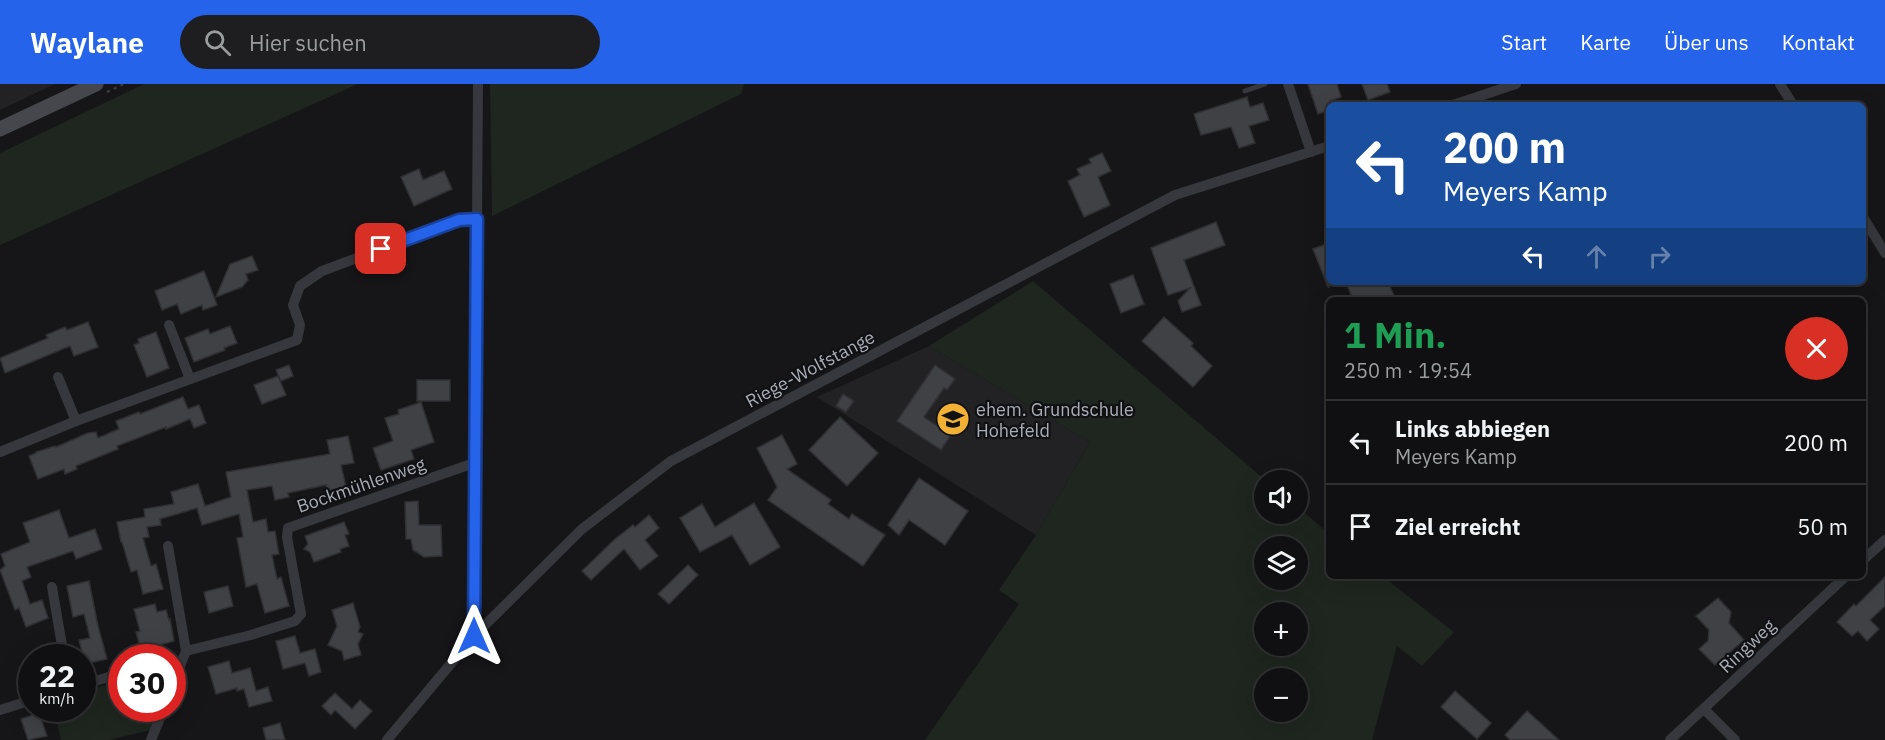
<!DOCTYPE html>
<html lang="de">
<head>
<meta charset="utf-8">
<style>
	:root { --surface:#101012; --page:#1e1e20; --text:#f1f3f6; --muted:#9c9d9f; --line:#303032; --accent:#2563eb }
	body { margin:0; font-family:"IBM Plex Sans",sans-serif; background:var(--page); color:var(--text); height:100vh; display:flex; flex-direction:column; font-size:22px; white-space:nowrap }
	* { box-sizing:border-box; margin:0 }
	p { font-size:20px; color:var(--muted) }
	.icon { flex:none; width:33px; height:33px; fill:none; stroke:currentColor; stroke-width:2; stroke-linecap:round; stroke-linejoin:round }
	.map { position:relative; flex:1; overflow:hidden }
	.details { position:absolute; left:1326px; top:213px; width:540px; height:282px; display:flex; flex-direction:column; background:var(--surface); border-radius:9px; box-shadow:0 6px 24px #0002,0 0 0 2px var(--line) }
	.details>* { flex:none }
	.banner { position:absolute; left:1326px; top:18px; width:540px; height:183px; border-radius:9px; box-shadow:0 6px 24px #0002,0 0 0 2px var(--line); background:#1a4fa0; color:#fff; overflow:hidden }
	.tools { position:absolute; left:1254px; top:386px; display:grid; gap:12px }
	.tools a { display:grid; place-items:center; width:54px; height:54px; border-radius:50%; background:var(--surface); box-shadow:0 6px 24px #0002,0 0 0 2px var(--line); font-size:30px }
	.speed { position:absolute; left:18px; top:560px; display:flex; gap:12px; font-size:30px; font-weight:700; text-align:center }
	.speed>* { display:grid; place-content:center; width:78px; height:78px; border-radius:50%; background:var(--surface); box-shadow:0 6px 24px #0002,0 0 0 2px var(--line); line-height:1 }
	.speed small { font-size:15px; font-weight:400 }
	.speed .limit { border:9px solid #d22; background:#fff; color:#111 }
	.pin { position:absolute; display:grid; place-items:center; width:51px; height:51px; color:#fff; margin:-26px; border-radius:12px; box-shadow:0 3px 9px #0006 }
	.me { position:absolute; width:66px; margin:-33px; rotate:0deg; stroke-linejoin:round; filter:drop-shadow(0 0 4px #0008) }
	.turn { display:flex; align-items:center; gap:21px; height:126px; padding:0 18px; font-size:27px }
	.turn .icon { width:78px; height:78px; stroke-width:2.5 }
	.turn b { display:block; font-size:42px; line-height:51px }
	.lanes { display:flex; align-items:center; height:57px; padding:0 18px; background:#0003; justify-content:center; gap:30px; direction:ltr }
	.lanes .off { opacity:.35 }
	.round { display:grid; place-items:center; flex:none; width:63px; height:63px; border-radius:32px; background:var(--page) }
	.head { display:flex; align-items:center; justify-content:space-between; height:102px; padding:0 18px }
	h1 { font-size:36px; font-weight:700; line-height:45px; color:#1e9e55 }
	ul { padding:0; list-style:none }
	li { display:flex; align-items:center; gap:18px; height:84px; padding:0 18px; border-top:2px solid var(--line) }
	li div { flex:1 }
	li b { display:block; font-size:22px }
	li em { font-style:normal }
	header { display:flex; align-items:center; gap:36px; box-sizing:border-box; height:84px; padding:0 30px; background:var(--accent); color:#fff }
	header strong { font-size:28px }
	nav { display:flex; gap:33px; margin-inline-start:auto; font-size:21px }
	.search { width:420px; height:54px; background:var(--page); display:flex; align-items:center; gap:15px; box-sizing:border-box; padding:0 21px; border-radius:33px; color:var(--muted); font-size:22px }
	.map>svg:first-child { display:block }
</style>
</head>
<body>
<header>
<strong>Waylane</strong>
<div class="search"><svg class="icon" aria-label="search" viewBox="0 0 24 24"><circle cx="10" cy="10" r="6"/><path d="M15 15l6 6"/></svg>Hier suchen</div>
<nav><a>Start</a><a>Karte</a><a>Über uns</a><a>Kontakt</a></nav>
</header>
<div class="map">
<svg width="1885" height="656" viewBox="0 0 1885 656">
	<rect width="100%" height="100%" fill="#161618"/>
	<!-- built -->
	<g fill="#222225">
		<path d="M0,0H55L0,26Z"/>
		<path d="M929,262L1090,358L1036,451L817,313Z"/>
	</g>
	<!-- green -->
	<g fill="#1e261f" fill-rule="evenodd">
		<path d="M144,0H358L0,161V69Z"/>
		<path d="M490,0H744L741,10L492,132Z"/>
		<path d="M1033,197L1265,396L1264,429H1298V423L1329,450V492H1382L1454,548L1422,582L1397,562L1372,656H925L1019,520L999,506L1036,451L1090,358L929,262ZM1264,462H1298V495H1264ZM1264,528H1298V561H1264ZM1264,594H1298V627H1264Z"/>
		<path d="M121,596L122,624H158L150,646L109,656H61L54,624H82L83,608Z"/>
	</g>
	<!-- building -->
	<g fill="#404145" stroke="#303034" stroke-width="1.5">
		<path d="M1308,0H1337L1341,13L1330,17L1331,21H1329V26L1318,30Z"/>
		<path d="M1362,0H1387L1390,8L1368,16Z"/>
		<path d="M1247,13L1250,23L1263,19L1269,36L1249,42L1255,59L1239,64L1231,43L1201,51L1194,30Z"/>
		<path d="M1102,69L1111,87L1098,93L1110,121L1084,133L1068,97L1080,91L1077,85L1091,79L1089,75Z"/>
		<path d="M419,85L423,96L444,87L452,105L414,122L401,93Z"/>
		<path d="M1216,138L1225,161L1184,176L1201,221L1182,228L1178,217L1190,204L1168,211L1151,164Z"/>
		<path d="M1329,159V203H1328L1313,165Z"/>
		<path d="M252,172L258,186L246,190L248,196L242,203L216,213L230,180Z"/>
		<path d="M204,187L217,221L203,226L202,221L181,230L177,220L162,226L155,207Z"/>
		<path d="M1133,191L1144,220L1121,229L1110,200Z"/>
		<path d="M1346,198H1388L1396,216H1353Z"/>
		<path d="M1164,233L1193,259L1191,262L1212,282L1193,303L1142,257Z"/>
		<path d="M88,238L98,263L74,272L70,262L5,289L0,274L48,254L46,251L65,243L67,246Z"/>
		<path d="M230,242L237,259L224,264L225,266L194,278L185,254L208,245L210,250Z"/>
		<path d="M156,248L169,284L147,293L134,261L139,259L138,255Z"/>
		<path d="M289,281L293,292L281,297L276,286Z"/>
		<path d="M935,281L955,295L947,306L944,304L924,333L951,351L941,366L897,337Z"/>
		<path d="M278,292L286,311L262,320L254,301Z"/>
		<rect x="417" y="296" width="33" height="21"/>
		<path d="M843,310L854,317L846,328L836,322Z"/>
		<path d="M183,313L188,325L199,321L206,339L194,344L190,335L166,345V343L117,362L118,365L76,382L77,385L65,390L64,385L38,395L29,372L36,369V368L55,362L56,363L88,349L96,348L98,354L119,345L116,337L139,328L140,330Z"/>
		<path d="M421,318L434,358L411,366L414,375L381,386L373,364L393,357L385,334L399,330L398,326Z"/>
		<path d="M840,333L878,369L847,402L809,366Z"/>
		<path d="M782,351L797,380L787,385L831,416L828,420L849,435L852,430L885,451L863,482L768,416L777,403L757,364Z"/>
		<path d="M348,352L354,379L341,381L346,403L327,407L326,401L288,409L289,413L275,416L272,402L247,406L253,438L266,435L268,448L275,447L279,470L272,471L277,495L281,493L289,522L265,529L257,500L246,503L237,454L243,453L239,430L202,441L197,424L160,435L161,441L147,443L149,453L143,454L151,482L156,480L163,505L143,510L137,486L131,488L122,458H121L117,438L145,433L144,425L174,420L171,408L198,400L205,422L231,413L226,388L330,370L327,356Z"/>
		<path d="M919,394L968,427L945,461L909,436L899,451L888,441Z"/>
		<path d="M418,417L419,441H441L442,472L424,473L413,466L411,455H406L405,418Z"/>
		<path d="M754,419L780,463L750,481L732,451L700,468L680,434L702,420L715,443Z"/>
		<path d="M59,426L69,454L95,445L102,465L76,475L73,467L27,483L31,493L22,497L30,520L42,516L48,534L26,543L19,524L15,526L0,486L5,482L1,470L30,458L23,439Z"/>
		<path d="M649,431L659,444L645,456L658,472L640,486L624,465L591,496L582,487L615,455L633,441L635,443Z"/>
		<path d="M344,438L349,450L345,451L349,462L340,465L341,468L314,478L310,468L304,465L308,460L305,452Z"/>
		<path d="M688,481L698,491L669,520L658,510Z"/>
		<path d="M1885,493V522L1870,536L1879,545L1867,557L1858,547L1852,552L1837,538L1854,520L1856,522Z"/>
		<path d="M89,497L98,542L107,575L85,580L79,556L90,554L84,530L73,533L67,502Z"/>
		<path d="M228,502L233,522L209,529L204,508Z"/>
		<path d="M1718,514L1731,528L1729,539L1744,556L1715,581L1699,565L1708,557L1709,546L1696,532Z"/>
		<path d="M353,519L360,543L358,548L363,550L358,560L361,571L344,576L342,567L328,561L337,542L332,526Z"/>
		<path d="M155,520L157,528L166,526L169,536L170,535L174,557L141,566L136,548L140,547L134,525Z"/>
		<path d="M295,552L300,569L315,565L321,588L309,592L305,579L283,585L276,557Z"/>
		<path d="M229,577L232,589L250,584L256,607L268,603L272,617L249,623L244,605L237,607V604L216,610L208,583Z"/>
		<path d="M1455,607L1491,639L1477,655L1441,623Z"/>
		<path d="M335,609L352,625L360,616L372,627L355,645L335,626L331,631L322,622Z"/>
		<path d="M1527,627L1559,656H1510L1505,651Z"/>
		<path d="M39,629L47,652L28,656L21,635Z"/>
		<path d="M280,639L285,656H266L263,644Z"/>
	</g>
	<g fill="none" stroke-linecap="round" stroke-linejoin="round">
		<!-- path -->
		<path stroke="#3d3f44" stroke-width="2" stroke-dasharray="3 4.5" stroke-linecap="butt" d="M107,8L124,0"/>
		<!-- service -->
		<path stroke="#37383d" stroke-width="5" d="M1245,7L1265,0"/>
		<!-- minor -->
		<g stroke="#37383d" stroke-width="10">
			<path d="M1288,0L1311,68"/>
			<path d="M1780,0L1793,21"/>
			<path d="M1453,21L1516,0"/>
			<path d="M1863,133L1885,169"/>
			<path d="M169,241L190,295"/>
			<path d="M58,293L76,337"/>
			<path d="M0,368L76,337L297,256L300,241L293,221L300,202L322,187L459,136L477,135"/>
			<path d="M168,462L186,567"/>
			<path d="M1863,476L1885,456"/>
			<path d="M52,503L64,573"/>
			<path d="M474,552L478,0"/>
			<path d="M82,601L122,589"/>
			<path d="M172,602L186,567L251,551L295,537L301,530L287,453L288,444L474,379"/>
			<path d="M1704,625L1735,656"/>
			<path d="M0,626L32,616"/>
			<path d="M151,656L164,624"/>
			<path d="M387,656L474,552L582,445L671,377L1175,111L1329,62"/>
			<path d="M1670,656L1846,492"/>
		</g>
		<!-- secondary -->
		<path stroke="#45474d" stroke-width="15" d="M0,45L96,0"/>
	</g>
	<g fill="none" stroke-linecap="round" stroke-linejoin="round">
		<!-- route casing -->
		<g stroke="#184099" stroke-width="15">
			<path id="route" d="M381,165L459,136L477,135L474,552"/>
		</g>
		<!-- route -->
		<use href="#route" stroke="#2563eb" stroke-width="10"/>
	</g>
	<!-- icons -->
	<defs>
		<g id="school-disc" transform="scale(1.725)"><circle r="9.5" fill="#f2b134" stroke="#111113"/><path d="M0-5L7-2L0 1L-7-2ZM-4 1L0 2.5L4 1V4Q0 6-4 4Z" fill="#111"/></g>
	</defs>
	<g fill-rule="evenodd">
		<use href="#school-disc" x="953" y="335"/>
	</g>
	<g text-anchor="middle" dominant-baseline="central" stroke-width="4.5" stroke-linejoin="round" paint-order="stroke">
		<!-- street labels -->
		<g font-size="18" fill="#a8adb8" stroke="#111113">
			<text transform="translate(810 285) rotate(-28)">Riege-Wolfstange</text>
			<text transform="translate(361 401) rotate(-19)">Bockmühlenweg</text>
			<text transform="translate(1747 562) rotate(-43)">Ringweg</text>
		</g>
		<!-- poi labels -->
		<g font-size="18" fill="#a8adb8" stroke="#111113" text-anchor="start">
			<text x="976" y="325">ehem. Grundschule<tspan x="976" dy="21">Hohefeld</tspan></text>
		</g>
	</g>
</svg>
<div class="tools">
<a><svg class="icon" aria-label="sound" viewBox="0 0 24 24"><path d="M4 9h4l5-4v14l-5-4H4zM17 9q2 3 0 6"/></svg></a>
<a><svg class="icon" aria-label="layers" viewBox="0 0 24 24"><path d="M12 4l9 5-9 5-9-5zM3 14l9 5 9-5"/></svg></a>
<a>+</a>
<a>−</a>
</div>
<div class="speed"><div>22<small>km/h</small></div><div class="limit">30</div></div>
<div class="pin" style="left:381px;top:165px;background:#d93025"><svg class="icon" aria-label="arrive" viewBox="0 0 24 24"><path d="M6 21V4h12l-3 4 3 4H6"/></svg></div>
<svg class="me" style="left:474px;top:552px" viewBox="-20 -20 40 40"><path d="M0-17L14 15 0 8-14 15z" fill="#2563eb" stroke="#fff" stroke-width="4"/></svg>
<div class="banner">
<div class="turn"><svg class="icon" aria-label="left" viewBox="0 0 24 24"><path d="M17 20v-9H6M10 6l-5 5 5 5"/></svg><div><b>200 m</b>Meyers Kamp</div></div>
<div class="lanes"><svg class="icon" aria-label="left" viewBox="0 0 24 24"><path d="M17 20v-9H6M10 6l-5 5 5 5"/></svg><svg class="icon off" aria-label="ahead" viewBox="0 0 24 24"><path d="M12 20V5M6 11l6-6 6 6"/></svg><svg class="icon off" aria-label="right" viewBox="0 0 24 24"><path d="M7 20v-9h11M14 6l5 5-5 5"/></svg></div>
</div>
<section class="details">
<div class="head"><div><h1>1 Min.</h1><p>250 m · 19:54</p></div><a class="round" style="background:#d93025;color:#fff"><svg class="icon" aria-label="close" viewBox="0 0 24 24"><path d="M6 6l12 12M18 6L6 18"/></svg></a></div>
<ul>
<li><svg class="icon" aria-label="left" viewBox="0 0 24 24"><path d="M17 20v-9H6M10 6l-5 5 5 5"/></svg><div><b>Links abbiegen</b><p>Meyers Kamp</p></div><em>200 m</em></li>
<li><svg class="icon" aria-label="arrive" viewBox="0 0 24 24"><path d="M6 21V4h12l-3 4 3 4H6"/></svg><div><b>Ziel erreicht</b></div><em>50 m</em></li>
</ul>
</section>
</div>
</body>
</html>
